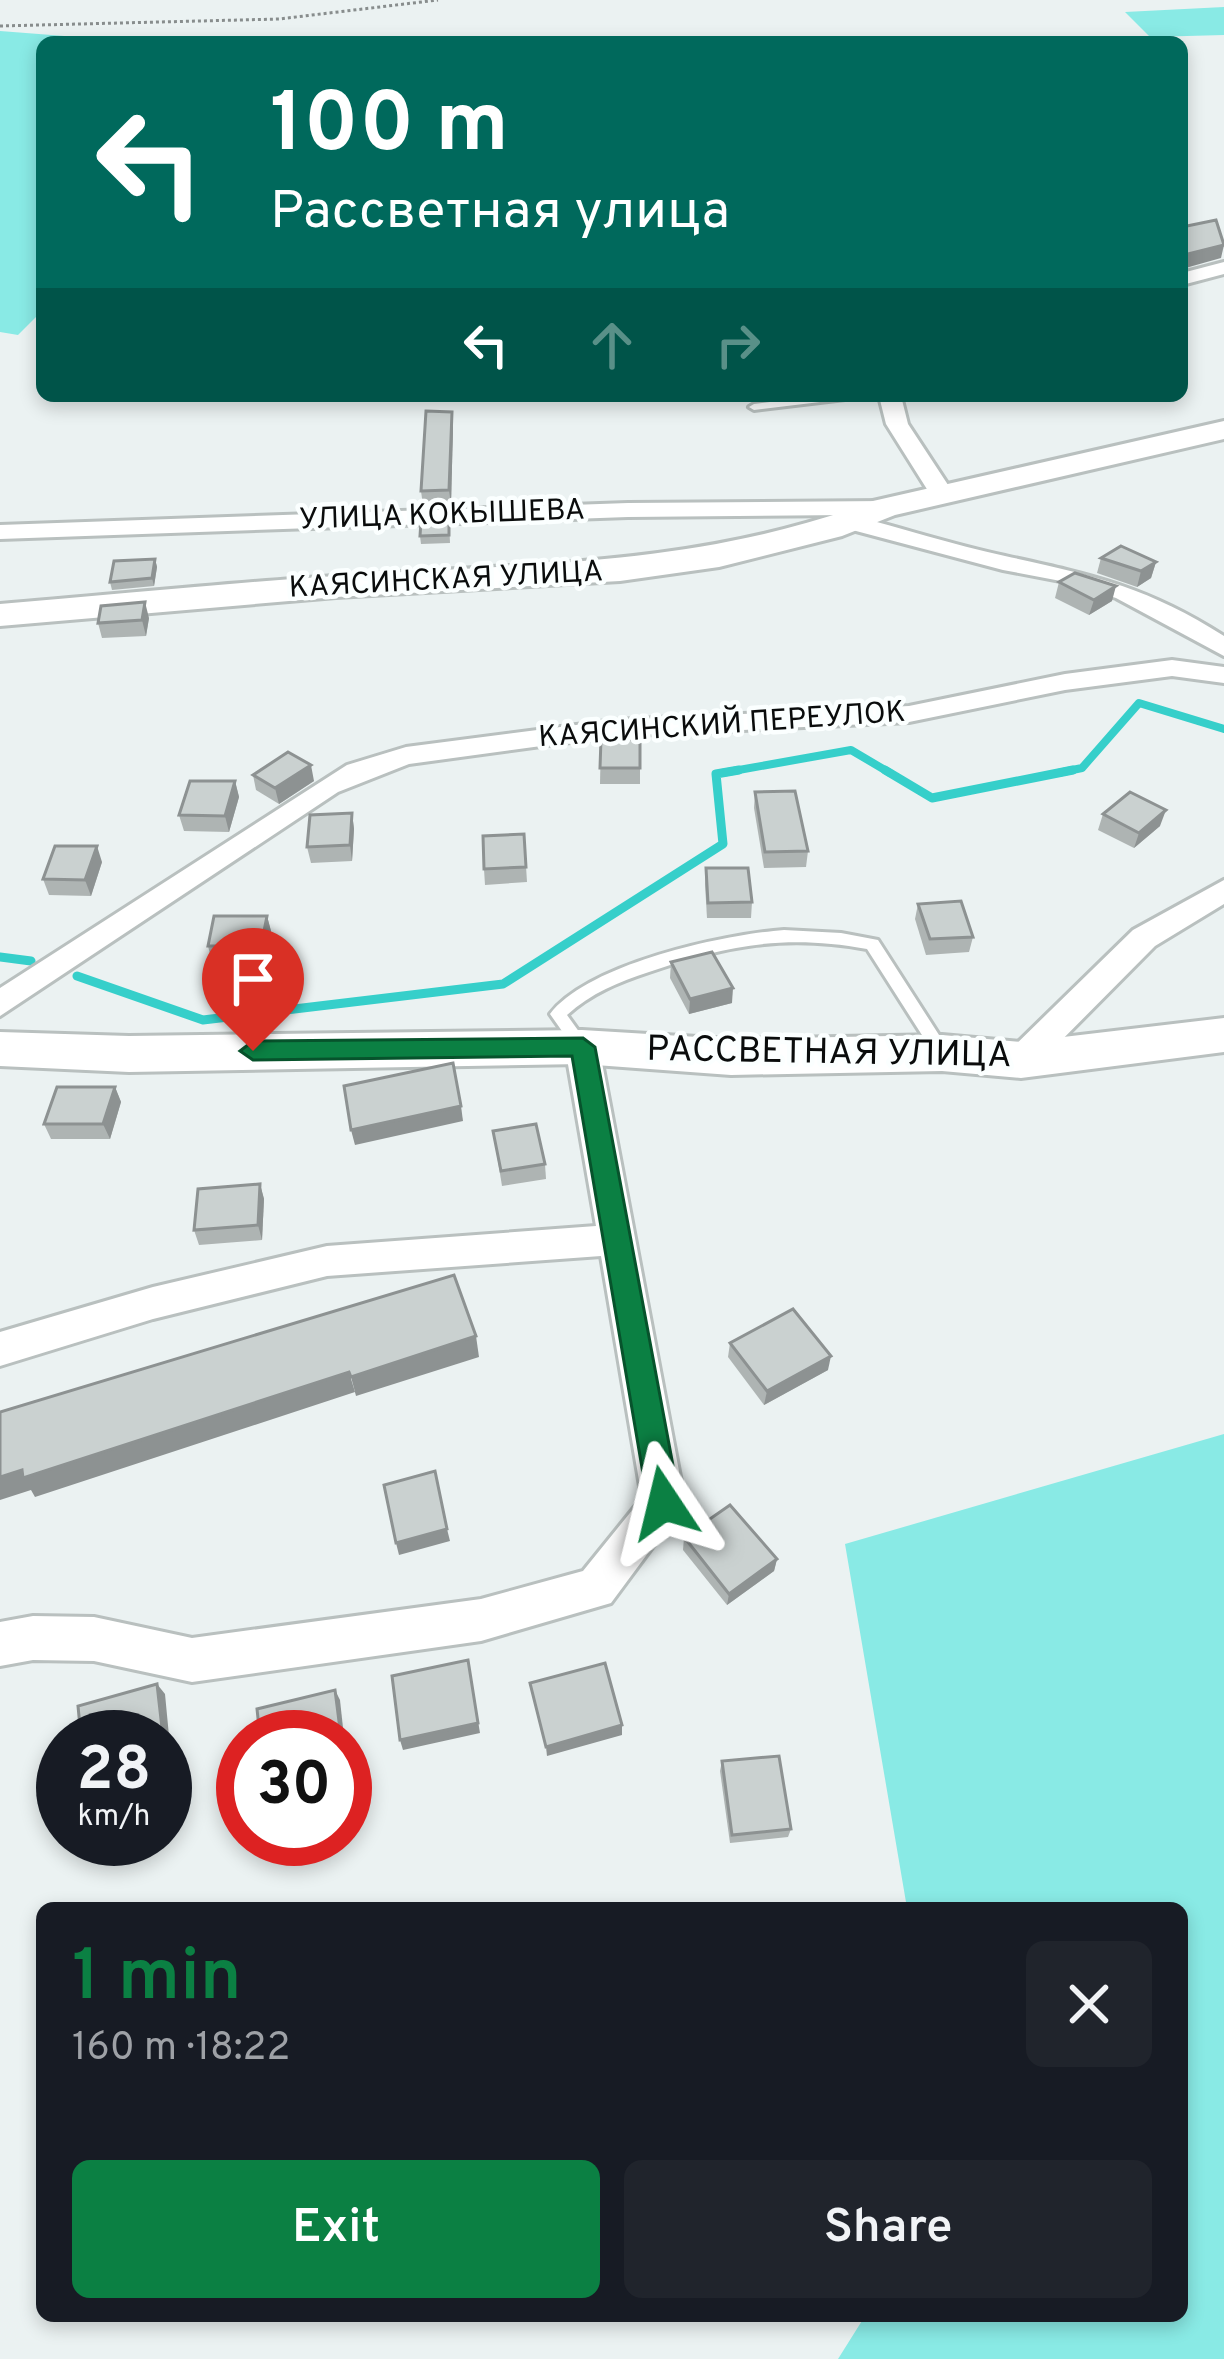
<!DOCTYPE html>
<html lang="en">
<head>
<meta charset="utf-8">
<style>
	:root { --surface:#171b24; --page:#20242c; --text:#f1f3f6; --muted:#9ea1a6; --accent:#0b8043 }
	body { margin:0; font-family:Overpass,sans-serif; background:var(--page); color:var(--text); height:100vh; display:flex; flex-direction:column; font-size:45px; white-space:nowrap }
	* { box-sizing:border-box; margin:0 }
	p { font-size:39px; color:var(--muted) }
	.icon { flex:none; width:66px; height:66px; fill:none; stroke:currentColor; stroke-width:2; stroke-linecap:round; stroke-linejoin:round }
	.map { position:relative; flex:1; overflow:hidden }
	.sheet { position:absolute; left:36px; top:1902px; width:1152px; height:420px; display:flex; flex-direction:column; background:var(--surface); border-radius:18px; box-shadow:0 6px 18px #0003 }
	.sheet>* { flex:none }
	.top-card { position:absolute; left:36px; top:36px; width:1152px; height:366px; border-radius:18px; box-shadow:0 6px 18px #0003; background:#00695c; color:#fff; overflow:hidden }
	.speed { position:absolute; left:36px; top:1710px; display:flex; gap:24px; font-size:60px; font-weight:700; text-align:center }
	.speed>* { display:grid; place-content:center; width:156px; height:156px; border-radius:50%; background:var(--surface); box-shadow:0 6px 18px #0003; line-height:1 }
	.speed small { font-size:30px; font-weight:400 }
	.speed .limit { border:18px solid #d22; background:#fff; color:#111 }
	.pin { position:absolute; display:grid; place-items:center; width:102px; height:102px; color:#fff; margin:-123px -51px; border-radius:50% 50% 50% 0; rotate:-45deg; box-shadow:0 0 12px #0007 }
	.pin .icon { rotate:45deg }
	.me { position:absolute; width:132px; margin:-66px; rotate:350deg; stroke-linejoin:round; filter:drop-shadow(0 0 9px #0008) }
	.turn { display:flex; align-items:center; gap:42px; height:252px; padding:0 36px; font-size:54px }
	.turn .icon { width:156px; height:156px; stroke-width:2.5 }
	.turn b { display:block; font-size:84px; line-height:102px }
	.lanes { display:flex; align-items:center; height:114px; padding:0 36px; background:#0003; justify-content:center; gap:60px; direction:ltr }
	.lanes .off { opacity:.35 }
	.round { display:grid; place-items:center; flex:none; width:126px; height:126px; border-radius:18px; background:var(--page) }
	.overview { display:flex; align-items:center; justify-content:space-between; height:204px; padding:0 36px }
	h1 { font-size:72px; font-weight:600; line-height:90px; color:var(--accent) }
	.action { display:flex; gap:24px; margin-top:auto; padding:24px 36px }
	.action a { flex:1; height:138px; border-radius:18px; background:var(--accent); color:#fff; font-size:48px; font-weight:600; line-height:138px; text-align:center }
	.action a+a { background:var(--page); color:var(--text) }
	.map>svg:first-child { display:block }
</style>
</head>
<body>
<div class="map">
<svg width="1224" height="2359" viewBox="0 0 1224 2359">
	<rect width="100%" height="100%" fill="#ebf2f2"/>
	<!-- green -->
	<g fill="#89eae5">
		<path d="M1224,7V35L1150,37L1125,12Z"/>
		<path d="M0,31L142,42H42V311L18,335L0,332Z"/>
		<path d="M1224,1434V2359H838L865,2316H1182V1908H907L845,1544Z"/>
	</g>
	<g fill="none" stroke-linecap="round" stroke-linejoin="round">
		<!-- stream-far1 -->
		<g stroke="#36cfca" stroke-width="8">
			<path d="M722,773L851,750L890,773"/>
			<path d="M1058,773L1082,768L1139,703L1224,729"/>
		</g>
		<!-- stream -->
		<g stroke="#36cfca" stroke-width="9">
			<path d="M885,770L932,798L1073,770"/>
			<path d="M0,957L31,961"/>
			<path d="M77,976L203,1020L503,984L723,844L716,774L739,770"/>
		</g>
		<!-- lane casing -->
		<g stroke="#b9c0bf" stroke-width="6">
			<g id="lane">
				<path d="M819,396H850L845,399L754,410L749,407L754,404Z"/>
				<path d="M784,930L841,933L878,940L948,1049L950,1053L948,1057H936L867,949C786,934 726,945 649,972C619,982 591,993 567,1015L590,1047L582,1053L576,1051L550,1014C589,964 721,935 784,930Z"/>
			</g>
		</g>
		<!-- street casing -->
		<g stroke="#b9c0bf" stroke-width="6">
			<g id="street">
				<path d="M1224,262V274L1182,285V273Z"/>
				<path d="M879,396H901L908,424L954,494L950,499L942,501L930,494L886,424Z"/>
				<path d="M885,501L897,508L893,513L850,515C902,528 953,545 1005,556C1092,575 1148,587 1224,636V656L1116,598L1066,582L1003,570L841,527L837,522L848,515L628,517L0,539V525L628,503Z"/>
				<path d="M1172,660L1224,667V683L1172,676L1065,690L909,722L615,736L409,764L338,792L0,1016V988L347,765L406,747L615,720L909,706L1065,674Z"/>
				<path d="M1224,880V904L1155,946L1033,1069L1021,1072L1009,1069L1004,1060L1009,1051L1133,930Z"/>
				<path d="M582,1035L594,1038L599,1047L685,1503L611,1603L481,1641L192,1682L94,1661L33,1660L0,1666V1622L33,1616L94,1617L192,1638L481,1599L583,1571L642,1498L601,1256L327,1276L153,1319L0,1366V1332L153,1287L327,1246L596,1226L565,1047L570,1038Z"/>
			</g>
		</g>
		<!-- secondary casing -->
		<g stroke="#b9c0bf" stroke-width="6">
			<g id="secondary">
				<path d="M1224,421V439L895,515L842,536L719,567L620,581L336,597L0,626V604C112,595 224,583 336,576C521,563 696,568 873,501Z"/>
				<path d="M1224,1018V1052L1021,1078L942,1071L731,1075L582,1064L129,1072L0,1066V1032L129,1036L582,1030L731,1039L942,1035L1021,1042Z"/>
			</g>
		</g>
		<!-- path -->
		<path stroke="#888d8d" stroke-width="3" stroke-dasharray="3 3" stroke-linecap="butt" d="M0,26L279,19L438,0"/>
		<!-- lane -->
		<use href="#lane" fill="#fff" fill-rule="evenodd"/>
		<!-- street -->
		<use href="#street" fill="#fff" fill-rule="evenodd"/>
		<!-- secondary -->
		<use href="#secondary" fill="#fff" fill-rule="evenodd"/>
	</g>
	<!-- wall -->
	<g fill="#aeb4b3">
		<path d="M453,427L451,505L423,506L421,491Z"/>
		<path d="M449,520L450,543L421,544L420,536Z"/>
		<path d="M1101,558L1156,562L1151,578L1137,587L1097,573Z"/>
		<path d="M155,559L157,567L154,586L112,590L110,582Z"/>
		<path d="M1059,582L1112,601L1089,615L1055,598Z"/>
		<path d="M149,618L146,636L102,638L98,623Z"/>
		<path d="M601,739H640V784H600Z"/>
		<path d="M253,775L314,781L279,804L256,790Z"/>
		<path d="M235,781L239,797L229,832L184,831L179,815Z"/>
		<path d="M755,792L808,851L806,867L764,868L754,808Z"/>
		<path d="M352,813L354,829L352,861L311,863L307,847Z"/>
		<path d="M1103,814L1160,826L1134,848L1098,830Z"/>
		<path d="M524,834L527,882L485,885L484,869Z"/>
		<path d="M102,862L91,896L49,895L43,879Z"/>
		<path d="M706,868L752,902L751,918H707L705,884Z"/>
		<path d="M918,904L973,937L969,952L926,955L915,919Z"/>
		<path d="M267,916L271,931L265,961L212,962L208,946Z"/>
		<path d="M671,962L732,1003L689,1014L670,978Z"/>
		<path d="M115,1087L121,1102L110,1139H51L44,1124Z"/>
		<path d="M493,1131L545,1164L546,1179L502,1186Z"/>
		<path d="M260,1184L264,1199L262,1240L199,1245L194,1230Z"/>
		<path d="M730,1343L828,1370L764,1405L728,1357Z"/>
		<path d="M684,1537L777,1559L774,1571L727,1605L683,1550Z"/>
		<path d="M722,1761L791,1829L788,1837L730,1843L720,1771Z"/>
	</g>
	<!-- shaded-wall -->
	<g fill="#8d9292">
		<path d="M1224,245L1221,258L1182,269L1184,255Z"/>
		<path d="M452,412L453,427L451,505L449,490Z"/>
		<path d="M155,559L157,567L154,586L152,578Z"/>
		<path d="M1156,562L1151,578L1137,587L1141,571Z"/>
		<path d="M1116,586L1112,601L1089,615L1094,600Z"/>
		<path d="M145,602L149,618L146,636L142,620Z"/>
		<path d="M311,765L314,781L279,804L275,788Z"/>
		<path d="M235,781L239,797L229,832L225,816Z"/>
		<path d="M1166,810L1160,826L1134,848L1139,833Z"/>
		<path d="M352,813L354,829L352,861L350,845Z"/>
		<path d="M97,846L102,862L91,896L85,880Z"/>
		<path d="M267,916L271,931L265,961L261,946Z"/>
		<path d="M733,988L732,1003L689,1014L690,999Z"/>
		<path d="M115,1087L121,1102L110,1139L103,1124Z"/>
		<path d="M461,1106L463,1121L355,1145L351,1130Z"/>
		<path d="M260,1184L264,1199L262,1240L258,1225Z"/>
		<path d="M476,1336L479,1357L356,1396L351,1377Z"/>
		<path d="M831,1356L828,1370L764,1405L767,1391Z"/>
		<path d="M349,1372L355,1392L35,1497L31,1490L0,1500V1477Z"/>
		<path d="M447,1529L450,1541L399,1555L396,1543Z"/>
		<path d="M777,1559L774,1571L727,1605L729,1594Z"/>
		<path d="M468,1660L480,1733L403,1750L400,1740Z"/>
		<path d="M157,1684L165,1694L171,1757L165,1758V1737H163Z"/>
		<path d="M335,1690L340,1700L344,1737H341Z"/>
		<path d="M622,1725V1735L547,1756L546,1747Z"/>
	</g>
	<!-- building -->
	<g fill="#cad1d0" stroke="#8d9292" stroke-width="3">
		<path d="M1216,220L1224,245L1184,255L1182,254V227Z"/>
		<path d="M426,411L452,412L449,490L421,491Z"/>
		<path d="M449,520V535L420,536L421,521Z"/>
		<path d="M1121,546L1156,562L1141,571L1101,558Z"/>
		<path d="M155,559L152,578L110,582L114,561Z"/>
		<path d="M1075,573L1116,586L1094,600L1059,582Z"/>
		<path d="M145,602L142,620L98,623L101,606Z"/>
		<path d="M601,739H640V768H600Z"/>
		<path d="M288,752L311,765L275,788L253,775Z"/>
		<path d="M190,781H235L225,816L179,815Z"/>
		<path d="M795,791L808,851L765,852L755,792Z"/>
		<path d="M1130,792L1166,810L1139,833L1103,814Z"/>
		<path d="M352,813L350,845L307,847L310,815Z"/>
		<path d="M524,834L526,867L484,869L483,836Z"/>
		<path d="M55,846H97L85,880L43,879Z"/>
		<path d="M706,868H748L752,902L708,903Z"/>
		<path d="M961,901L973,937L930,939L918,904Z"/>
		<path d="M214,916H267L261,946H208Z"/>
		<path d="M712,952L733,988L690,999L671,962Z"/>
		<path d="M453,1063L461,1106L351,1130L344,1086Z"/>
		<path d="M57,1087H115L103,1124H44Z"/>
		<path d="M536,1124L545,1164L501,1171L493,1131Z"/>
		<path d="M260,1184L258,1225L194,1230L198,1189Z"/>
		<path d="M454,1275L476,1336L351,1377L349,1372L23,1478L22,1470L0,1477V1412Z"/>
		<path d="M793,1309L831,1356L767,1391L730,1343Z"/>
		<path d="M435,1471L447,1529L396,1543L384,1485Z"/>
		<path d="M730,1505L777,1559L729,1594L684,1537Z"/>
		<path d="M468,1660L478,1723L400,1740L392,1676Z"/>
		<path d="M605,1663L622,1725L546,1747L530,1683Z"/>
		<path d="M157,1684L163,1737H81L78,1706Z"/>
		<path d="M335,1690L341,1737H260L257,1709Z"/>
		<path d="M779,1756L791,1829L732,1835L722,1761Z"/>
	</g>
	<!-- route -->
	<path fill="#0b8043" stroke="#07532c" stroke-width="3" d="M583,1038L595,1047L680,1503L675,1514L664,1518L653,1514L648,1503L572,1056L253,1060L240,1051L253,1041Z"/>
	<g text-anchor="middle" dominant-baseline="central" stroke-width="9" stroke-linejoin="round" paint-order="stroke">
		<!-- far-street labels -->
		<g font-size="30" fill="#0a0c0c" stroke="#fbffff">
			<text transform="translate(442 516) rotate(-2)">УЛИЦА КОКЫШЕВА</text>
			<text transform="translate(446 581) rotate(-3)">КАЯСИНСКАЯ УЛИЦА</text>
			<text transform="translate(722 726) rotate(-4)">КАЯСИНСКИЙ ПЕРЕУЛОК</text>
		</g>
		<!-- street labels -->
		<g font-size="36" fill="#0a0c0c" stroke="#fbffff">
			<text transform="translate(829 1054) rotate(1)">РАССВЕТНАЯ УЛИЦА</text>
		</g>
	</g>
</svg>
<div class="speed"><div>28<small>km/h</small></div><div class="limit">30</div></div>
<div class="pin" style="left:253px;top:1051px;background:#d93025"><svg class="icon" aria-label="arrive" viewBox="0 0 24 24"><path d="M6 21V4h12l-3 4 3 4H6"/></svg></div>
<svg class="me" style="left:664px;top:1503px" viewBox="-20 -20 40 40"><path d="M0-17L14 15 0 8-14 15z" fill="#0b8043" stroke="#fff" stroke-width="4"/></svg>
<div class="top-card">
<div class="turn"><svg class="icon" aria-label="left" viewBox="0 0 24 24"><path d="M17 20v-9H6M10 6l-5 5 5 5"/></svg><div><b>100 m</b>Рассветная улица</div></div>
<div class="lanes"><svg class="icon" aria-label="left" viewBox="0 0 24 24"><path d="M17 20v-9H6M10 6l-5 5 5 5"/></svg><svg class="icon off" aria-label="ahead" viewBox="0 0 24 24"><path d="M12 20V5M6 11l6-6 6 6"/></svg><svg class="icon off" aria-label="right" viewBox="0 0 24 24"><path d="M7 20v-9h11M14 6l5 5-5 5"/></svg></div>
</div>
<section class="sheet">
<div class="overview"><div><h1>1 min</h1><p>160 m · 18:22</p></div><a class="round"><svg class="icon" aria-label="close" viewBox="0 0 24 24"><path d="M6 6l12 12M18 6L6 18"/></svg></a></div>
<div class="action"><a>Exit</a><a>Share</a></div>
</section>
</div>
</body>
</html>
